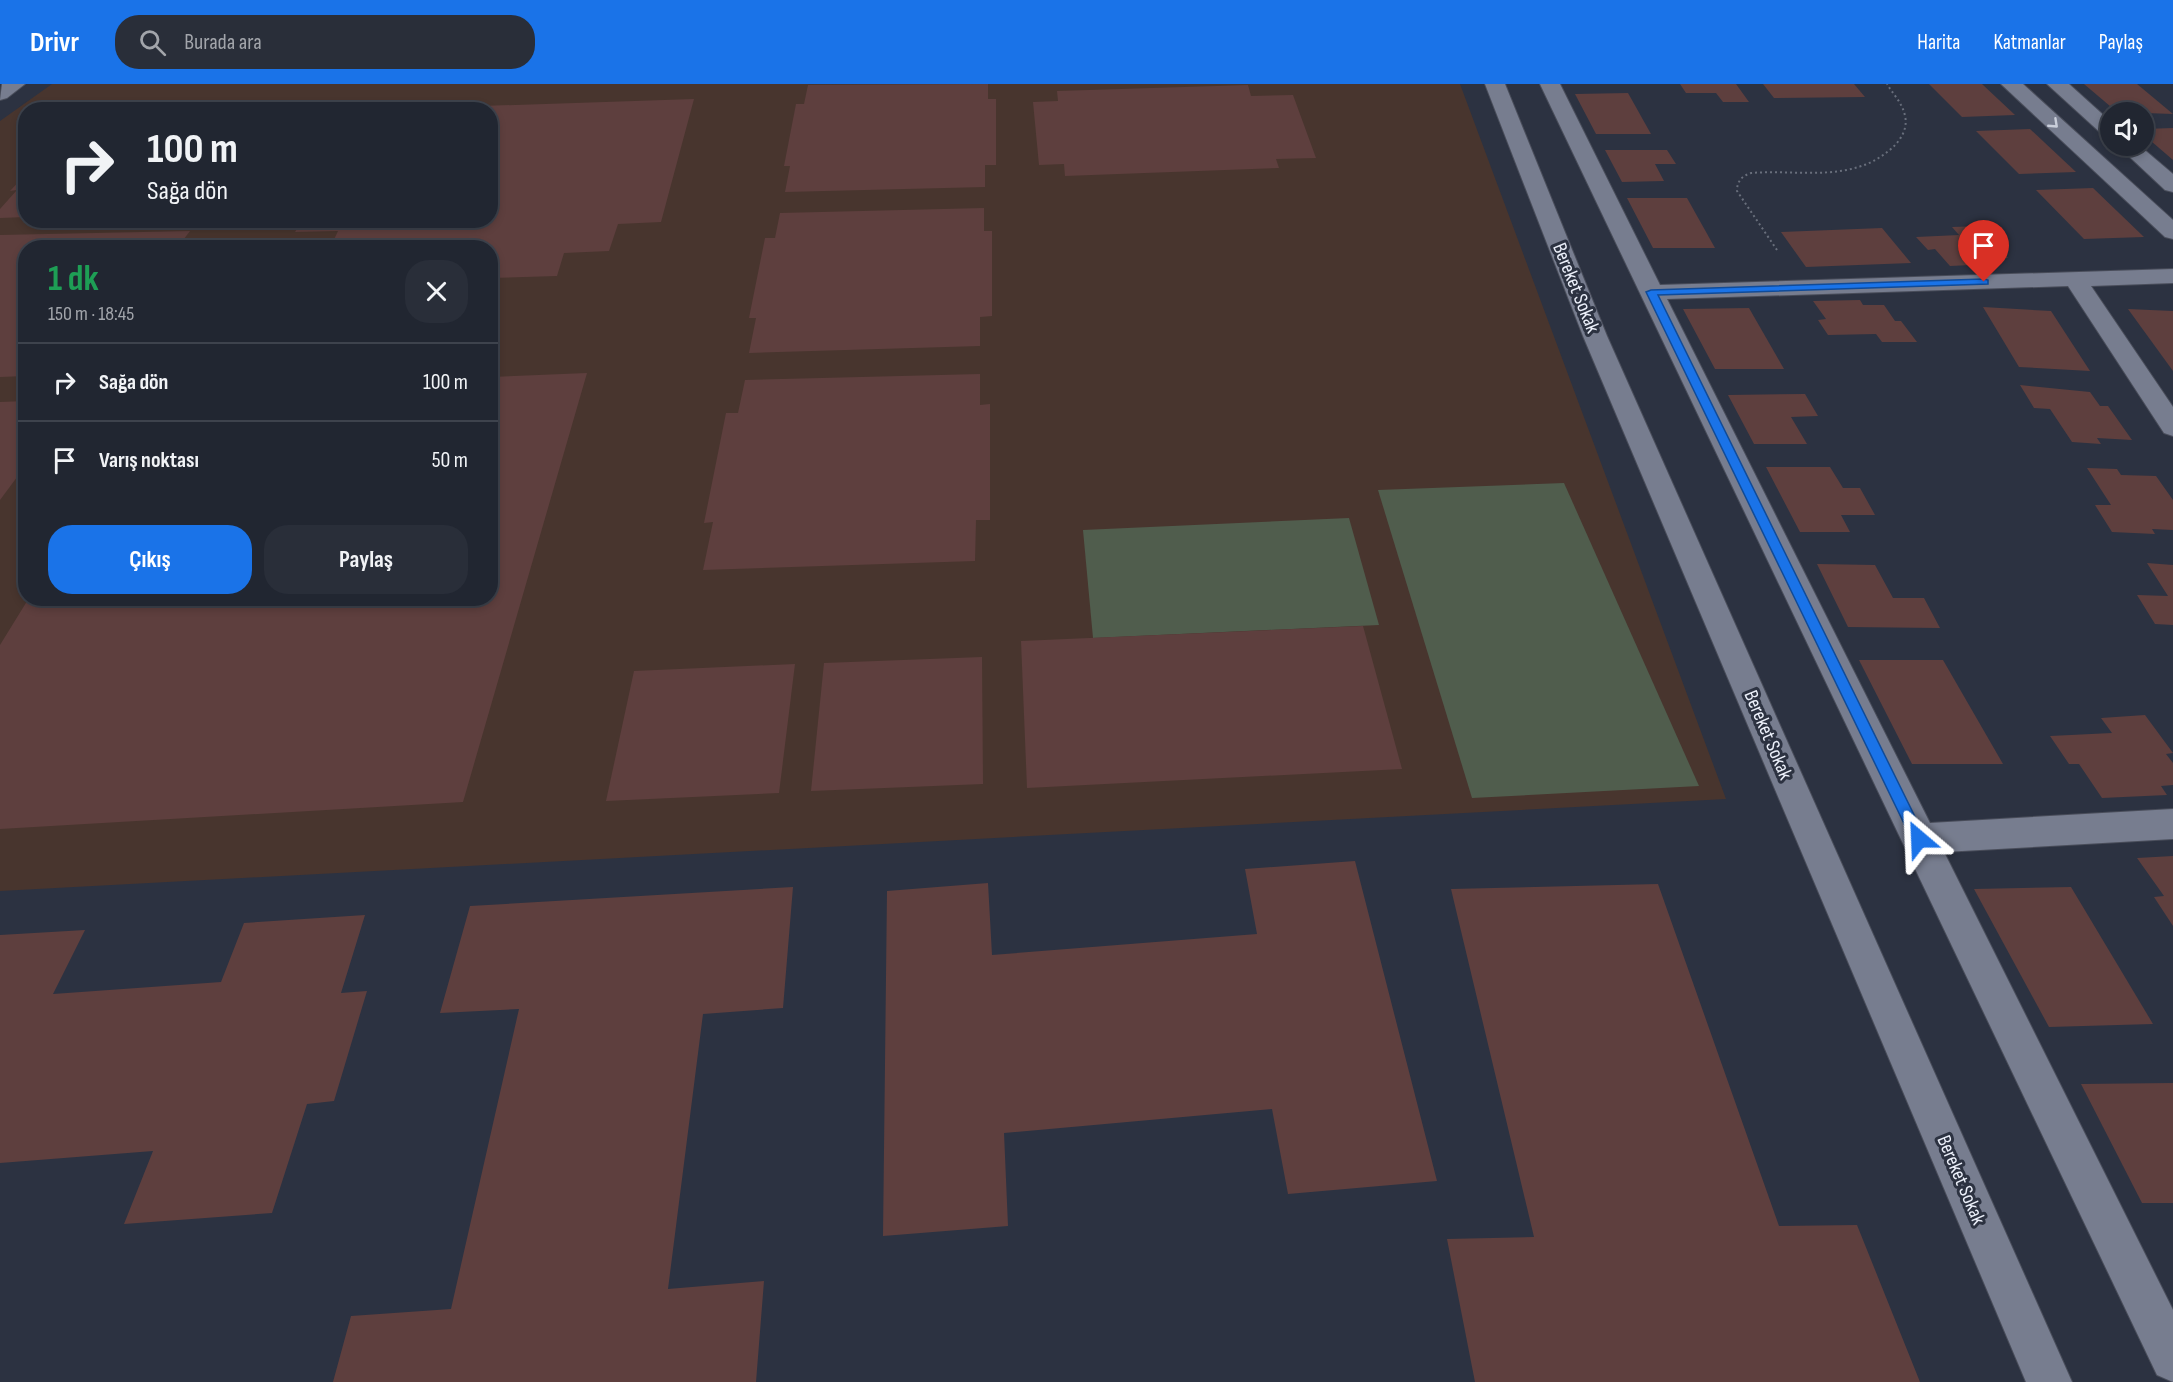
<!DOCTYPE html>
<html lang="tr">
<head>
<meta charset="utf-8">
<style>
	:root { --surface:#212631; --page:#292e39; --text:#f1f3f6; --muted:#a2a5ab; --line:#3e434d; --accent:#1a73e8 }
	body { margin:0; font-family:"Sofia Sans Condensed",sans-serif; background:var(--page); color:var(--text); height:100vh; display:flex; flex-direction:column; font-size:22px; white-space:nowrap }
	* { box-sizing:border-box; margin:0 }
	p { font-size:20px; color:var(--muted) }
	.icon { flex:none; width:33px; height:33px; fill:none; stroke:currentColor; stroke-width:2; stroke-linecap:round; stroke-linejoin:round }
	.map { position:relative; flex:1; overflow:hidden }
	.side { position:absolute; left:18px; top:156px; width:480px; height:366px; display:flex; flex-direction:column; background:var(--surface); border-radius:24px; box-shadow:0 3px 9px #0003,0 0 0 2px var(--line) }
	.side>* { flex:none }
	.banner { position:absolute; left:18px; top:18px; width:480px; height:126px; border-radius:24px; box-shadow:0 3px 9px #0003,0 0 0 2px var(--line); background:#212631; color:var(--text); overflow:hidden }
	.tools { position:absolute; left:2100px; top:18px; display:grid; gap:12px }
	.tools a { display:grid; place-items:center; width:54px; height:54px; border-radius:50%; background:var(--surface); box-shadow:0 3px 9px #0003,0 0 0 2px var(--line); font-size:30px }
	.pin { position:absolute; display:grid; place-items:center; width:51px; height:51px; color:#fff; margin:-62px -26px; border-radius:50% 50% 50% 0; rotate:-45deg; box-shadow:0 0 6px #0007 }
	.pin .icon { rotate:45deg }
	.me { position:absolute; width:66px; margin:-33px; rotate:334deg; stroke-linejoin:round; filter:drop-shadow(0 0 4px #0008) }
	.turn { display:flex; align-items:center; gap:21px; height:126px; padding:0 30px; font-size:27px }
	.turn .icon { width:78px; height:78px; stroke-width:2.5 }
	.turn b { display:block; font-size:42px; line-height:51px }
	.round { display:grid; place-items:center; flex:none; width:63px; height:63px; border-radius:24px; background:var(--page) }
	.head { display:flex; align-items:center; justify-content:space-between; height:102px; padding:0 30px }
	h1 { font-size:36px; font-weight:700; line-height:45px; color:#1e9e55 }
	.button { display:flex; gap:12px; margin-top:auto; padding:12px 30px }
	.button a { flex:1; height:69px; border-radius:24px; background:var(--accent); color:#fff; font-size:24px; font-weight:700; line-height:69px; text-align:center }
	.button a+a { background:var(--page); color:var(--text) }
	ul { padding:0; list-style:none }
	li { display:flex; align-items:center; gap:18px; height:78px; padding:0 30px; border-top:2px solid var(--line) }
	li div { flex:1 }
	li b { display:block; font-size:22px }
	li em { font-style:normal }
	header { display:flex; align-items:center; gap:36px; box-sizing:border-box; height:84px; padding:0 30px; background:var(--accent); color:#fff }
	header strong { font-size:28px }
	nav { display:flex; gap:33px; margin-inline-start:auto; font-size:21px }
	.search { width:420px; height:54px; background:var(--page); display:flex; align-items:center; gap:15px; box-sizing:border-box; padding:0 21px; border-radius:24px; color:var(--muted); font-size:22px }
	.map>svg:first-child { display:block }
</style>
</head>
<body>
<header>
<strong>Drivr</strong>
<div class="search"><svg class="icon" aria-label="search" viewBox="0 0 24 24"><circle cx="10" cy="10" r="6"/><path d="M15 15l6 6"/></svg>Burada ara</div>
<nav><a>Harita</a><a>Katmanlar</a><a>Paylaş</a></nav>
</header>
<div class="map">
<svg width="2173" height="1298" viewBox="0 0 2173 1298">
	<rect width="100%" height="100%" fill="#2c3241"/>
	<!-- education -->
	<path fill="#48352e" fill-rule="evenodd" d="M52,0H1460L1726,715L0,807V37ZM26,26H490V136H26ZM26,164H490V514H26Z"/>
	<!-- green -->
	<g fill="#505d4d">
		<path d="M1564,399L1699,702L1472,714L1378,406Z"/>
		<path d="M1349,434L1379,541L1093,554L1083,446Z"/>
	</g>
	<!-- building -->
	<g fill="#5e3f3e">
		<path d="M988,0V15H996V81H985V103L785,108L790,82H784L796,20H804L808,1Z"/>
		<path d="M1680,0H1736L1749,18H1723L1716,9H1686Z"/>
		<path d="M1763,0H1854L1865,13L1774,14Z"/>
		<path d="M1929,0H1982L2015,31L1962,33Z"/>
		<path d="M2084,0H2137L2173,30L2117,28Z"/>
		<path d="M1248,1L1251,12L1293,11L1316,74L1276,75L1279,84L1065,92L1064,80L1039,81L1033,18L1058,17L1057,7Z"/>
		<path d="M1628,9L1651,50H1596L1575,10Z"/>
		<path d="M694,15L661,138L618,140L609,167L564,169L557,192L490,194V164H330L338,147L295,148L302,136H490V26L421,24Z"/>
		<path d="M284,18L279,26H94L97,22Z"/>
		<path d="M2173,44V76L2144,51V45Z"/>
		<path d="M2030,45L2076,88L2019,90L1976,47Z"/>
		<path d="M1605,66H1667L1676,80H1655L1664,97L1622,98Z"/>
		<path d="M26,90V133L0,134V125L17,106L10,107Z"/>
		<path d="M2093,104L2144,153L2084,155L2036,106Z"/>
		<path d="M1627,114H1687L1715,164H1653Z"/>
		<path d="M984,124V147H992V232L980,233V262L749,269L756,234H749L765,154H775L780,129Z"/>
		<path d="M1982,142L1999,160H1995L2008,174L1989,175L1993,180L1950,182L1935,165L1928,166L1916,153L1959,151L1952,143Z"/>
		<path d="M1882,144L1911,179L1806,183L1781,148Z"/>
		<path d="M190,147L177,164H26V292L0,293V151Z"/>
		<path d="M1860,216L1863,221H1884L1895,237H1901L1917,258H1882L1876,250L1828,251L1818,236L1826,235L1813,217Z"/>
		<path d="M1983,223L2051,227L2090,287L2019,283Z"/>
		<path d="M1749,224L1784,285H1715L1683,225Z"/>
		<path d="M2128,225L2173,227V287Z"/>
		<path d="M587,289L463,718L0,745V561L29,514H490V293Z"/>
		<path d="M980,290V321L990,320V436H976L975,477L703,486L713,438L704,439L726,329H738L745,296Z"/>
		<path d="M2020,301L2090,308L2100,322H2108L2132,356L2097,354L2101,360L2072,358L2050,325L2034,324Z"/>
		<path d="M1805,310L1818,332L1791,333L1807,360H1754L1728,311Z"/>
		<path d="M26,317V381L0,416V318Z"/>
		<path d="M1766,383H1830L1843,404H1860L1875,431H1841L1850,448H1800Z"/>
		<path d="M2087,384L2117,385L2121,391L2156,392L2173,416V446L2152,445L2155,450L2112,448L2095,421H2111Z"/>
		<path d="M2147,479L2173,481V541L2155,540L2137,511L2168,512Z"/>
		<path d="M1817,480L1875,481L1893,514H1924L1940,544L1848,543Z"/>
		<path d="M1363,542L1402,685L1027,704L1021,557Z"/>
		<path d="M982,573L983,700L811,707L824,579Z"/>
		<path d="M1859,576H1943L2003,680H1912Z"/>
		<path d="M795,580L779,709L606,717L634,587Z"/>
		<path d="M2145,631L2173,669L2166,670L2173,679V701L2161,702L2167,711L2102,714L2079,680H2069L2050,652L2112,649L2101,634Z"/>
		<path d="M2173,772V842L2154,813L2164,812L2137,774Z"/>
		<path d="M1355,777L1437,1097L1288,1110L1272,1025L1004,1049L1008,1142L883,1152L887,807L988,799L992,871L1257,850L1245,785Z"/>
		<path d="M1658,800L1779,1142L1857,1141L1920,1298H1475L1447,1155L1534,1153L1451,805Z"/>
		<path d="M793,803L783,924L703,930L668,1205L764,1197L756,1298H333L351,1232L451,1225L519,925L440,929L470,822Z"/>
		<path d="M2071,803L2153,940L2049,943L1974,805Z"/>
		<path d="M365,831L341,909L367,907L334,1017L307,1020L272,1129L124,1140L153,1067L0,1079V851L85,846L53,910L221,898L244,839Z"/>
		<path d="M2173,999V1119H2142L2081,1000Z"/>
	</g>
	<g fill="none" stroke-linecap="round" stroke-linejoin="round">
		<!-- minor casing -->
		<g stroke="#494d5a" stroke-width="2">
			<g id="minor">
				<path d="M2,0H25L7,14L0,16Z"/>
				<path d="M1485,0H1505L1607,252L2072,1298H2026L1583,252Z"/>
				<path d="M1540,0H1560L1660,201L2173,185V199L2091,202L2173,323V352L2164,349L2068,202L1667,215L1930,739L2173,725V755L1944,768L2173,1226V1298L2157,1291Z"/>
				<path d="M2001,0H2023L2173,136V155L2165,153Z"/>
				<path d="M2047,0H2069L2110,37V53L2103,51Z"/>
				<path d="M2118,62H2140L2173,90V108L2165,106Z"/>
			</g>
		</g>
		<!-- path -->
		<path stroke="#696f7c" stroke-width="2" stroke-dasharray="2 3" stroke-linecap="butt" d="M1777,166L1737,107C1737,97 1742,92 1751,89C1800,85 1852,100 1892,64C1901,56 1908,44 1905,32C1903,20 1893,10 1887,0"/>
		<!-- minor -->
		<use href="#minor" fill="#777d8f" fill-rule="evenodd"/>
	</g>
	<!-- one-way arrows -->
	<defs><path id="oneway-chevron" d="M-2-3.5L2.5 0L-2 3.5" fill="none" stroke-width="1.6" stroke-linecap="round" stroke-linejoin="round" transform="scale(1.5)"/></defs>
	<use stroke="#c9ceda" href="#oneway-chevron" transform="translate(2054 40) rotate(43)"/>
	<!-- route -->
	<path fill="#1a73e8" stroke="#114b97" stroke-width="1.5" d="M1984,195L1988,196V200L1658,211L1926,755L1919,761L1914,760L1646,208L1651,206Z"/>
	<g text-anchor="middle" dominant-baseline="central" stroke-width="6" stroke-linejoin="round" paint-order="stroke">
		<!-- street labels -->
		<g font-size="20" fill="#ecf0fa" stroke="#2c3241">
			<text transform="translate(1576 204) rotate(68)">Bereket Sokak</text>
			<text transform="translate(1768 651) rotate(67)">Bereket Sokak</text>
			<text transform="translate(1961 1096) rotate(67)">Bereket Sokak</text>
		</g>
	</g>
</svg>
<div class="tools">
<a><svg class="icon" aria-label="sound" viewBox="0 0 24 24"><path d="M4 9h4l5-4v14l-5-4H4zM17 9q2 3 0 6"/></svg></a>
</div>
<div class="pin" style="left:1984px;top:198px;background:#d93025"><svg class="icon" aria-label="arrive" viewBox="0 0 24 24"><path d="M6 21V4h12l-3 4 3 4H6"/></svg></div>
<svg class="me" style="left:1919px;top:755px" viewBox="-20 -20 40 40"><path d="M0-17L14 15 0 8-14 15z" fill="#1a73e8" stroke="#fff" stroke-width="4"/></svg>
<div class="banner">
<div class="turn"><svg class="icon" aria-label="right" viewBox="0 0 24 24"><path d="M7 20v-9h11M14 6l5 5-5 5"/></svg><div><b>100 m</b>Sağa dön</div></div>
</div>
<section class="side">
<div class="head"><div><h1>1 dk</h1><p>150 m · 18:45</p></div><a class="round"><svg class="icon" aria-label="close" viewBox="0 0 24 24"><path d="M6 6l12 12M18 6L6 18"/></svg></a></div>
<ul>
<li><svg class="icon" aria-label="right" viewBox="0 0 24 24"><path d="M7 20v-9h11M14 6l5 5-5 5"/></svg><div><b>Sağa dön</b></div><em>100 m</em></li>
<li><svg class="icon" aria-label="arrive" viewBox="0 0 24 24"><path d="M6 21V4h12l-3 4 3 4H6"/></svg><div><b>Varış noktası</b></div><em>50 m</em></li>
</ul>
<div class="button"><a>Çıkış</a><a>Paylaş</a></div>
</section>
</div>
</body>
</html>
